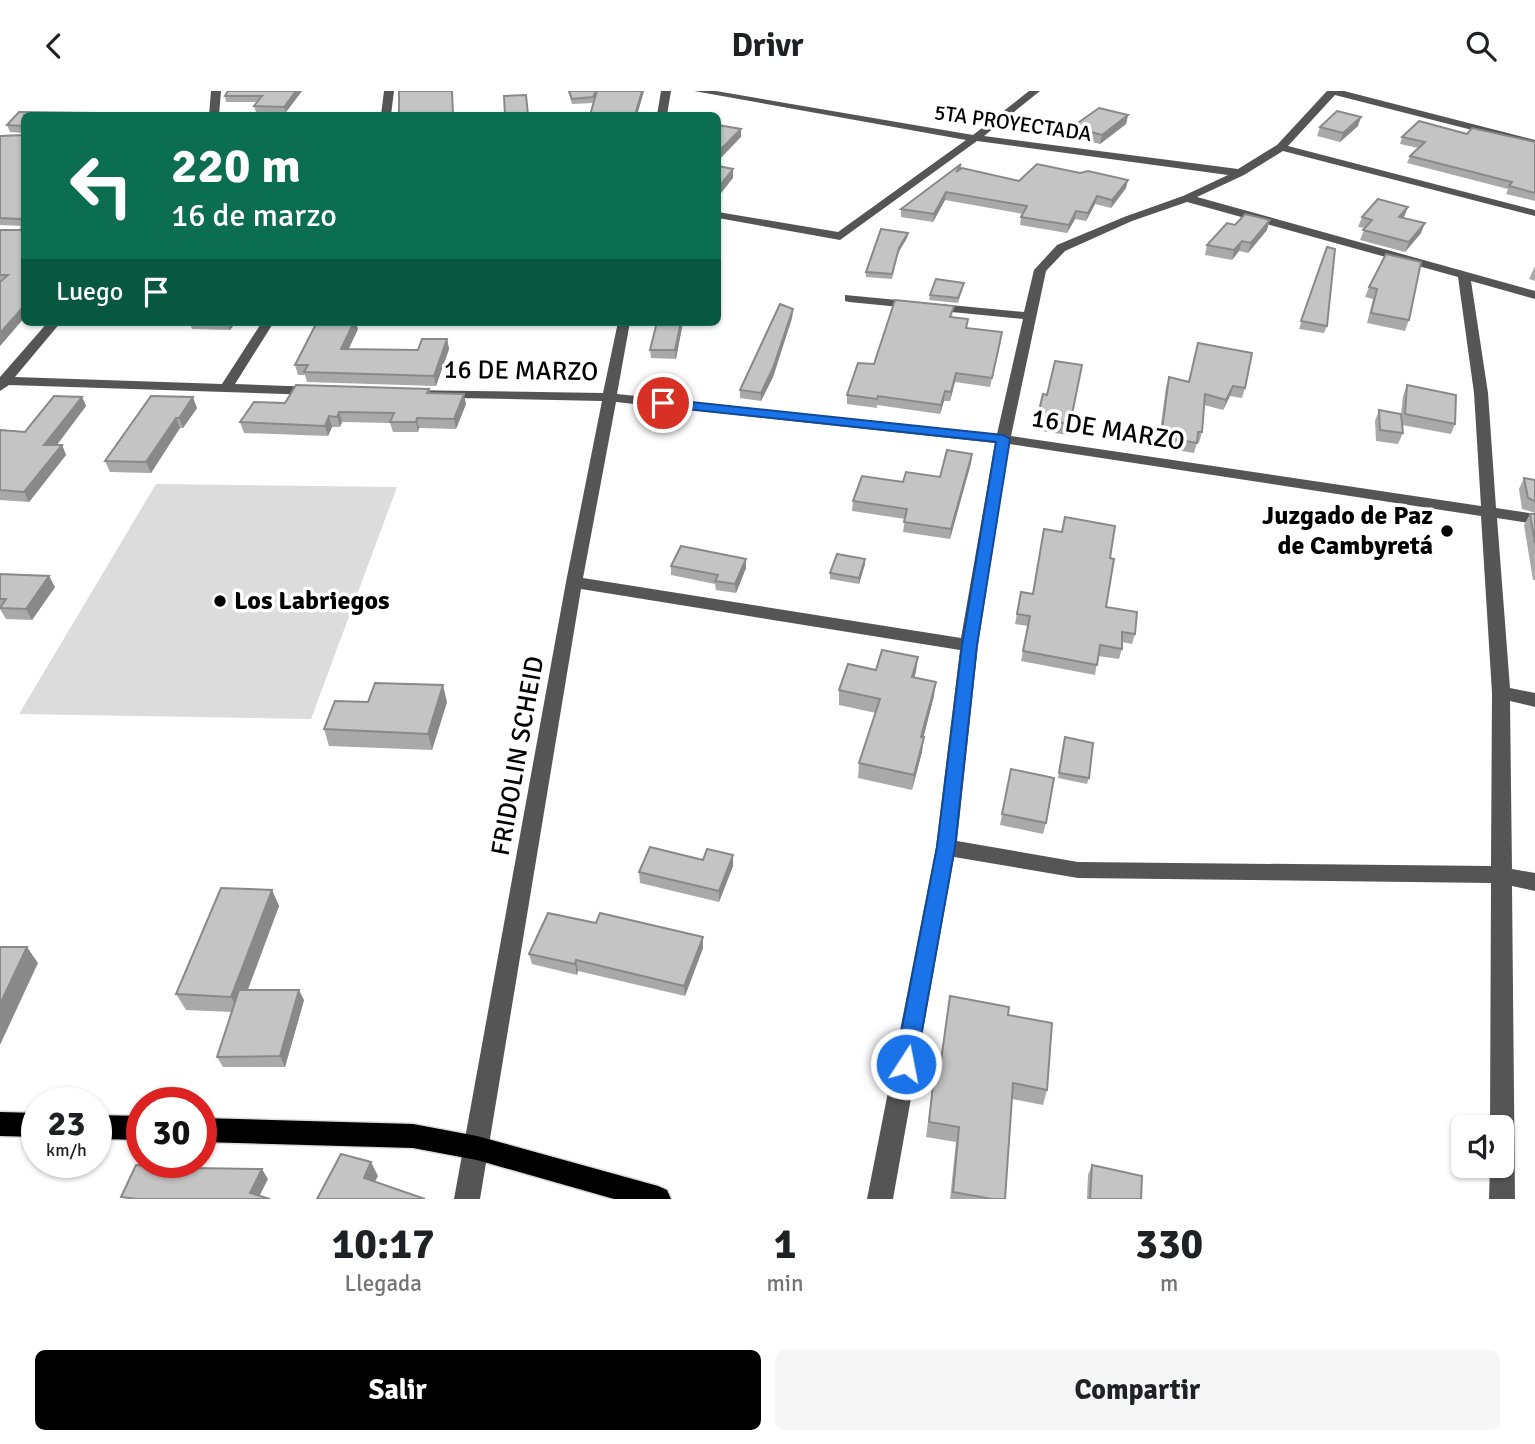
<!DOCTYPE html>
<html lang="es">
<head>
<meta charset="utf-8">
<style>
	:root { --surface:#fff; --page:#f6f6f6; --text:#202124; --muted:#757577; --accent:#000 }
	body { margin:0; font-family:Signika,sans-serif; background:var(--page); color:var(--text); height:100vh; display:flex; flex-direction:column; font-size:26px; white-space:nowrap }
	* { box-sizing:border-box; margin:0 }
	p { font-size:23px; color:var(--muted) }
	.icon { flex:none; width:38px; height:38px; fill:none; stroke:currentColor; stroke-width:2; stroke-linecap:round; stroke-linejoin:round }
	.map { position:relative; height:1108px; overflow:hidden }
	.panel { display:flex; flex-direction:column; background:var(--surface); flex:1 }
	.panel>* { flex:none }
	.banner { position:absolute; left:21px; top:21px; width:700px; height:214px; border-radius:10px; box-shadow:0 2px 5px #0004; background:#0b6e4f; color:#fff; overflow:hidden }
	.buttons { position:absolute; left:1451px; top:1024px; display:grid; gap:14px }
	.buttons a { display:grid; place-items:center; width:63px; height:63px; border-radius:10px; background:var(--surface); box-shadow:0 2px 5px #0004; font-size:35px }
	.speed { position:absolute; left:21px; top:996px; display:flex; gap:14px; font-size:35px; font-weight:700; text-align:center }
	.speed>* { display:grid; place-content:center; width:91px; height:91px; border-radius:50%; background:var(--surface); box-shadow:0 2px 5px #0004; line-height:1 }
	.speed small { font-size:18px; font-weight:400 }
	.speed .limit { border:10px solid #d22; background:#fff; color:#111 }
	.pin { position:absolute; display:grid; place-items:center; width:60px; height:60px; color:#fff; margin:-30px; border:4px solid #fff; border-radius:50%; box-shadow:0 2px 7px #0007 }
	.me { position:absolute; width:77px; margin:-38px; rotate:11deg; stroke-linejoin:round; filter:drop-shadow(0 0 5px #0008) }
	.turn { display:flex; align-items:center; gap:24px; height:147px; padding:0 35px; font-size:32px }
	.turn .icon { width:91px; height:91px; stroke-width:2.5 }
	.turn b { display:block; font-size:49px; line-height:60px }
	.then { display:flex; align-items:center; height:66px; padding:0 35px; background:#0003; gap:14px; font-size:26px }
	.eta { display:flex; justify-content:space-evenly; align-items:center; height:119px; text-align:center }
	.eta b { font-size:42px; font-weight:700; line-height:49px }
	.primary-button { display:flex; gap:14px; margin-top:auto; padding:14px 35px }
	.primary-button a { flex:1; height:80px; border-radius:10px; background:var(--accent); color:#fff; font-size:28px; font-weight:700; line-height:80px; text-align:center }
	.primary-button a+a { background:var(--page); color:var(--text) }
	header { display:flex; justify-content:space-between; align-items:center; height:91px; padding:0 35px; background:var(--surface); font-size:32px; font-weight:700 }
	.map>svg:first-child { display:block }
</style>
</head>
<body>
<header><svg class="icon" aria-label="back" viewBox="0 0 24 24"><path d="M15 5l-7 7 7 7"/></svg>Drivr<svg class="icon" aria-label="search" viewBox="0 0 24 24"><circle cx="10" cy="10" r="6"/><path d="M15 15l6 6"/></svg></header>
<div class="map">
<svg width="1535" height="1108" viewBox="0 0 1535 1108">
	<rect width="100%" height="100%" fill="#fff"/>
	<!-- green -->
	<path fill="#dcdcdc" d="M156,393L397,396L311,628L19,623Z"/>
	<g fill="none" stroke-linecap="round" stroke-linejoin="round">
		<!-- major casing -->
		<g stroke="#dbdbdb" stroke-width="3">
			<g id="major">
				<path d="M0,1021L37,1022V1046L0,1045Z"/>
				<path d="M96,1024L142,1025V1049L96,1048Z"/>
				<path d="M201,1027L413,1033L477,1045L658,1095L667,1099L671,1108H614L477,1069L413,1057L201,1051Z"/>
			</g>
		</g>
		<!-- minor -->
		<g fill="#555" fill-rule="evenodd">
			<path d="M211,0H221L219,24H209Z"/>
			<path d="M384,0H394L391,24H381Z"/>
			<path d="M661,0H671L667,24H657Z"/>
			<path d="M694,0H716L973,44L1029,0H1040L984,45L1238,78L1277,54L1327,0H1344L1535,49V55L1335,4L1288,55L1535,119V125L1283,60L1244,84L1197,106L1535,200V208L1471,190L1488,302L1496,417L1535,423V433L1497,427L1510,597L1535,602V616L1510,610L1512,778L1535,782V800L1512,795L1515,1108H1489L1490,1074H1502V1036H1490L1491,792L1078,787L954,766L893,1108H867L936,756L960,559L581,498L480,1108H454L566,491L602,310L406,306L399,302L401,299L603,302L618,231H630L617,303L997,343L1023,228L849,211L845,210V204L1024,221L1034,179L1057,154L1124,126L1183,105L1228,84L977,50L840,149L718,127V121L838,141L966,49ZM1187,111L1458,186L1474,302L1481,415L1011,345L1046,180L1065,160L1132,130ZM616,311L995,352L961,547L583,487ZM1009,353L1481,425L1492,602L1491,775L1078,771L957,750L978,554Z"/>
			<path d="M48,231H61L15,286L222,293L262,231H274L235,293L315,296L322,300L315,304L9,294L0,300V286Z"/>
		</g>
		<!-- major -->
		<use href="#major" fill="#000" fill-rule="evenodd"/>
	</g>
	<!-- wall -->
	<g fill="#a9a9a9">
		<path d="M302,0L286,21H256L254,15L258,11H226L225,5Z"/>
		<path d="M568,0H644L637,24L593,12L572,13Z"/>
		<path d="M19,21L173,23V24H24V227L0,255V139H21L22,135L0,134V45L23,44V42L10,41L7,34Z"/>
		<path d="M1128,24L1126,33L1100,53L1071,46L1072,36Z"/>
		<path d="M1358,35L1340,51L1317,45L1320,36Z"/>
		<path d="M1467,43L1535,51V110L1506,103L1508,98L1407,72L1410,65L1418,57L1400,53L1402,46Z"/>
		<path d="M961,73V77L1019,90L1126,97L1111,117L1095,113L1086,130L1075,128L1067,142L1020,134L1021,126L1023,123L945,109L933,131L901,126V118Z"/>
		<path d="M1408,116L1403,127L1421,142L1405,161L1360,149L1365,137L1358,136L1362,126Z"/>
		<path d="M1235,134L1267,139L1248,162L1239,160L1232,169L1205,164L1207,154Z"/>
		<path d="M907,147L898,162L892,188L866,186V181Z"/>
		<path d="M1327,156V235L1324,242L1299,238Z"/>
		<path d="M1386,163L1409,229L1405,240L1367,232L1373,208L1365,206L1369,196Z"/>
		<path d="M1535,175V190L1529,188Z"/>
		<path d="M963,197L958,212L929,209L930,204Z"/>
		<path d="M793,218L792,227L773,286L761,310L740,307V299Z"/>
		<path d="M953,224L952,226L967,237L1001,250L990,296L955,291L950,310H944L940,323L877,314V317L847,313V304L874,273Z"/>
		<path d="M236,231L230,239L192,238L190,232Z"/>
		<path d="M683,231L676,268L651,267L650,259Z"/>
		<path d="M358,238L348,258L418,259L447,248L449,258L436,295L307,291L305,284H298L295,274Z"/>
		<path d="M1198,252L1245,297L1242,307L1230,305L1223,319L1204,314L1202,341L1199,352L1197,351L1194,362L1158,356L1166,296L1169,286L1189,291Z"/>
		<path d="M1082,274L1068,344L1035,339L1037,328L1047,304Z"/>
		<path d="M1407,294L1455,333L1451,343L1402,334L1403,342L1398,353L1376,350L1375,330L1379,319L1401,323L1403,305Z"/>
		<path d="M429,298L430,302L466,313L456,338L419,337L418,341H393L390,332L342,331L340,336H332L328,345L244,342L240,331L285,312Z"/>
		<path d="M151,305L197,317L183,337H180L151,382L110,381L105,370Z"/>
		<path d="M82,306L86,315L57,354H62L66,364L29,411L0,409V339L25,341Z"/>
		<path d="M972,363L971,372L950,448L903,441L905,428L852,420L853,410L903,391L940,386Z"/>
		<path d="M1524,387L1535,389V422L1522,418L1519,398Z"/>
		<path d="M1530,423H1535V489H1533L1524,434Z"/>
		<path d="M1110,467L1106,516L1135,543L1132,553L1122,551V558L1119,568L1098,565L1095,584L1021,570L1028,535L1015,533L1021,501L1033,503Z"/>
		<path d="M746,468V477L736,502L716,499L715,493L671,484V475Z"/>
		<path d="M865,473L859,493L830,488V482Z"/>
		<path d="M0,483L55,496L32,529L6,528L0,518Z"/>
		<path d="M918,566L914,587L934,605L923,646L922,661L912,699L858,687L859,672L876,622L839,614V599L876,579Z"/>
		<path d="M447,611L432,659L329,655L324,638Z"/>
		<path d="M1065,646L1089,687L1087,693L1058,687Z"/>
		<path d="M1011,678L1046,732L1043,743L1000,734Z"/>
		<path d="M733,764V775L719,811L640,792L639,781L703,769Z"/>
		<path d="M272,799L279,815L248,899L304,909L285,976H223L217,966L232,921L186,919L176,903Z"/>
		<path d="M703,857L685,905L578,880L577,884L532,873L529,863Z"/>
		<path d="M950,905L1008,924L1047,999L1043,1014L1012,1008L1005,1108H950L956,1051L926,1046L933,991L935,976L940,977Z"/>
		<path d="M1092,1074L1141,1108H1087L1088,1084Z"/>
	</g>
	<!-- shaded-wall -->
	<g fill="#898989">
		<path d="M296,0H302L286,21L284,16Z"/>
		<path d="M642,0H644L637,24H635Z"/>
		<path d="M1128,24L1126,33L1100,53L1102,44Z"/>
		<path d="M1361,26L1358,35L1340,51L1343,42Z"/>
		<path d="M741,38V46L718,70V61Z"/>
		<path d="M733,78V87L718,106V97Z"/>
		<path d="M1128,89L1126,97L1111,117L1112,109Z"/>
		<path d="M946,101L945,109L933,131L934,123Z"/>
		<path d="M1097,105L1095,113L1086,130L1088,122Z"/>
		<path d="M1408,116L1404,126L1396,135L1399,126Z"/>
		<path d="M1076,120L1075,128L1067,142L1069,134Z"/>
		<path d="M1270,129L1267,139L1248,162L1251,152Z"/>
		<path d="M1425,132L1421,142L1405,161L1409,151Z"/>
		<path d="M908,142L907,147L898,162L892,188L899,157Z"/>
		<path d="M1242,150L1239,160L1232,169L1234,159Z"/>
		<path d="M24,215V227L0,255V242Z"/>
		<path d="M793,218L792,227L773,286L761,310V302Z"/>
		<path d="M230,231H236L230,239L228,234Z"/>
		<path d="M354,231H356L358,238L344,268L341,258Z"/>
		<path d="M681,231H683L676,268L675,259Z"/>
		<path d="M447,248L449,258L436,295L434,285Z"/>
		<path d="M956,282L955,291L950,310L951,301Z"/>
		<path d="M1233,295L1230,305L1223,319L1226,309Z"/>
		<path d="M945,300L944,310L940,323L941,314Z"/>
		<path d="M464,303L466,313L456,338L454,328Z"/>
		<path d="M82,306L86,315L49,364L44,354Z"/>
		<path d="M193,306L197,317L183,337L179,327Z"/>
		<path d="M339,321L342,331L340,336L337,326Z"/>
		<path d="M329,325L332,336L328,345L325,335Z"/>
		<path d="M176,327L180,337L151,382L146,371Z"/>
		<path d="M417,327L419,337L418,341L416,331Z"/>
		<path d="M62,354L66,364L29,411L24,401Z"/>
		<path d="M972,363L971,372L950,448L951,438Z"/>
		<path d="M746,468V477L736,502L735,493Z"/>
		<path d="M865,468V473L859,493V487Z"/>
		<path d="M49,485L55,496L32,529L26,518Z"/>
		<path d="M918,566L916,581L910,601L912,586Z"/>
		<path d="M936,591L934,605L920,660L921,646Z"/>
		<path d="M443,594L447,611L432,659L428,643Z"/>
		<path d="M924,646L922,661L912,699L914,684Z"/>
		<path d="M733,764V775L719,811V800Z"/>
		<path d="M272,799L279,815L239,921L231,906Z"/>
		<path d="M703,846V857L685,905L684,895Z"/>
		<path d="M27,856L38,872L0,954V913Z"/>
		<path d="M576,869L578,880L577,884L575,873Z"/>
		<path d="M299,899L304,909L285,976L280,965Z"/>
		<path d="M371,1071L378,1085L370,1100L364,1087Z"/>
		<path d="M262,1078L268,1088L258,1108L250,1102Z"/>
	</g>
	<!-- building -->
	<g fill="#c4c4c4" stroke="#898989" stroke-width="2">
		<path d="M228,0H296L284,16L254,15L262,5H225Z"/>
		<path d="M399,0H452L453,24H399Z"/>
		<path d="M569,0H596L593,6L572,8Z"/>
		<path d="M597,0H642L635,24H590Z"/>
		<path d="M526,4L528,24H505L504,5Z"/>
		<path d="M1099,17L1128,24L1102,44L1072,36Z"/>
		<path d="M1337,20L1361,26L1343,42L1320,36Z"/>
		<path d="M19,21L173,23L171,24H24V215L0,242V191L8,184H0V139H21L23,130L21,128L0,127V45L23,44V35L7,34Z"/>
		<path d="M1419,30L1467,43L1472,37L1535,51V102L1509,95L1512,91L1410,65L1425,51L1402,46Z"/>
		<path d="M718,34L741,38L718,61Z"/>
		<path d="M961,73L956,81L962,77L1019,90L1037,73L1080,82L1088,80L1128,89L1112,109L1097,105L1088,122L1076,120L1069,134L1021,126L1027,115L946,101L934,123L901,118Z"/>
		<path d="M718,75L733,78L718,97Z"/>
		<path d="M1378,108L1408,116L1399,126L1425,132L1409,151L1363,139L1372,129L1362,126Z"/>
		<path d="M1245,123L1270,129L1251,152L1242,150L1234,159L1207,154L1227,132L1235,134Z"/>
		<path d="M881,138L908,142L899,157L892,183L866,181Z"/>
		<path d="M1327,156L1335,158L1327,235L1301,230Z"/>
		<path d="M1386,163L1421,171L1409,229L1371,222L1377,198L1369,196Z"/>
		<path d="M936,188L964,192L958,207L930,204Z"/>
		<path d="M895,209L954,215L950,226L968,228L966,237L1002,241L992,287L956,282L951,301L945,300L941,314L878,305L877,308L847,304L858,272L874,273Z"/>
		<path d="M780,213L793,218L773,277L761,302L740,299Z"/>
		<path d="M191,231H230L228,234L190,232Z"/>
		<path d="M317,231H354L341,258L418,259L422,248H447L434,285L304,281L308,274H295Z"/>
		<path d="M657,231H681L675,259H650Z"/>
		<path d="M1198,252L1252,262L1245,297L1233,295L1226,309L1205,303L1202,341H1198L1197,352L1161,346L1169,286L1189,291Z"/>
		<path d="M1055,270L1082,274L1070,333L1037,328L1043,303L1047,304Z"/>
		<path d="M296,294L429,298L427,302L464,303L454,328L417,327L416,331H390L394,322L339,321L337,326L329,325L325,335L240,331L254,311L285,312Z"/>
		<path d="M1407,294L1456,304L1455,333L1405,323Z"/>
		<path d="M54,305L82,306L44,354H62L24,401L0,399V339L25,341Z"/>
		<path d="M151,305L193,306L179,327H176L146,371L105,370Z"/>
		<path d="M1379,319L1401,323L1403,342L1380,339Z"/>
		<path d="M947,359L972,363L951,438L904,431L907,418L853,410L862,385L903,391L906,381L940,386Z"/>
		<path d="M1524,387L1535,389V410L1528,407Z"/>
		<path d="M1530,423H1535V452Z"/>
		<path d="M1065,426L1115,435L1110,467L1114,468L1106,516L1137,521L1135,543L1122,541V558L1100,554L1097,574L1023,560L1030,525L1017,523L1021,501L1033,503L1044,438L1062,441Z"/>
		<path d="M681,455L746,468L735,493L715,490L718,484L671,475Z"/>
		<path d="M837,463L865,468L859,487L830,482Z"/>
		<path d="M0,483L49,485L26,518L0,517L6,508H0Z"/>
		<path d="M882,559L918,566L912,586L936,591L921,646H924L914,684L859,672L880,608L839,599L848,573L876,579Z"/>
		<path d="M375,592L443,594L428,643L324,638L335,610L368,611Z"/>
		<path d="M1065,646L1093,652L1089,687L1059,682Z"/>
		<path d="M1011,678L1054,687L1046,732L1002,723Z"/>
		<path d="M650,756L703,769L707,758L733,764L719,800L639,781Z"/>
		<path d="M221,797L272,799L231,906L176,903Z"/>
		<path d="M548,822L596,832L600,822L703,846L684,895L576,869L575,873L529,863Z"/>
		<path d="M0,856H27L0,913Z"/>
		<path d="M239,899H299L280,965L217,966Z"/>
		<path d="M950,905L1009,916L1008,924L1052,932L1047,999L1013,992L1005,1108H992L953,1101L959,1036L929,1031L935,976L940,977Z"/>
		<path d="M341,1063L371,1071L364,1087L425,1108H317Z"/>
		<path d="M136,1074L191,1079L193,1077L262,1078L250,1102L270,1108H137L121,1106Z"/>
		<path d="M1092,1074L1142,1085L1141,1108H1090Z"/>
	</g>
	<!-- route -->
	<path fill="#1a73e8" stroke="#114b97" stroke-width="2" d="M663,308L1003,344L1010,348L977,554L955,756L916,973L913,980L906,983L898,980L895,973L937,756L962,554L996,351L658,315L656,312Z"/>
	<!-- markers -->
	<g fill="#000" stroke="#fff" stroke-width="2.5">
		<circle cx="1447" cy="440" r="7"/>
		<circle cx="220" cy="510" r="7"/>
	</g>
	<g text-anchor="middle" dominant-baseline="central" stroke-width="7" stroke-linejoin="round" paint-order="stroke">
		<!-- far-street labels -->
		<g font-size="21" fill="#000" stroke="#fff">
			<text transform="translate(1013 32) rotate(8)">5TA PROYECTADA</text>
		</g>
		<!-- street labels -->
		<g font-size="26" fill="#000" stroke="#fff">
			<text transform="translate(521 280) rotate(1)">16 DE MARZO</text>
			<text transform="translate(1108 339) rotate(9)">16 DE MARZO</text>
			<text transform="translate(518 665) rotate(-80)">FRIDOLIN SCHEID</text>
		</g>
		<!-- poi labels -->
		<g font-size="26" font-weight="bold" fill="#000" stroke="#fff" text-anchor="end">
			<text x="1433" y="425">Juzgado de Paz<tspan x="1433" dy="30">de Cambyretá</tspan></text>
			<text x="234" y="510" text-anchor="start">Los Labriegos</text>
		</g>
	</g>
</svg>
<div class="buttons">
<a><svg class="icon" aria-label="sound" viewBox="0 0 24 24"><path d="M4 9h4l5-4v14l-5-4H4zM17 9q2 3 0 6"/></svg></a>
</div>
<div class="speed"><div>23<small>km/h</small></div><div class="limit">30</div></div>
<div class="pin" style="left:663px;top:312px;background:#d93025"><svg class="icon" aria-label="arrive" viewBox="0 0 24 24"><path d="M6 21V4h12l-3 4 3 4H6"/></svg></div>
<svg class="me" style="left:906px;top:973px" viewBox="-20 -20 40 40"><circle r="17" fill="#1a73e8" stroke="#fff" stroke-width="3"/><path d="M0-11L8 9 0 5-8 9z" fill="#fff"/></svg>
<div class="banner">
<div class="turn"><svg class="icon" aria-label="left" viewBox="0 0 24 24"><path d="M17 20v-9H6M10 6l-5 5 5 5"/></svg><div><b>220 m</b>16 de marzo</div></div>
<div class="then">Luego<svg class="icon" aria-label="arrive" viewBox="0 0 24 24"><path d="M6 21V4h12l-3 4 3 4H6"/></svg></div>
</div>
</div>
<section class="panel">
<div class="eta">
<div><b>10:17</b><p>Llegada</p></div>
<div><b>1</b><p>min</p></div>
<div><b>330</b><p>m</p></div>
</div>
<div class="primary-button"><a>Salir</a><a>Compartir</a></div>
</section>
</body>
</html>
